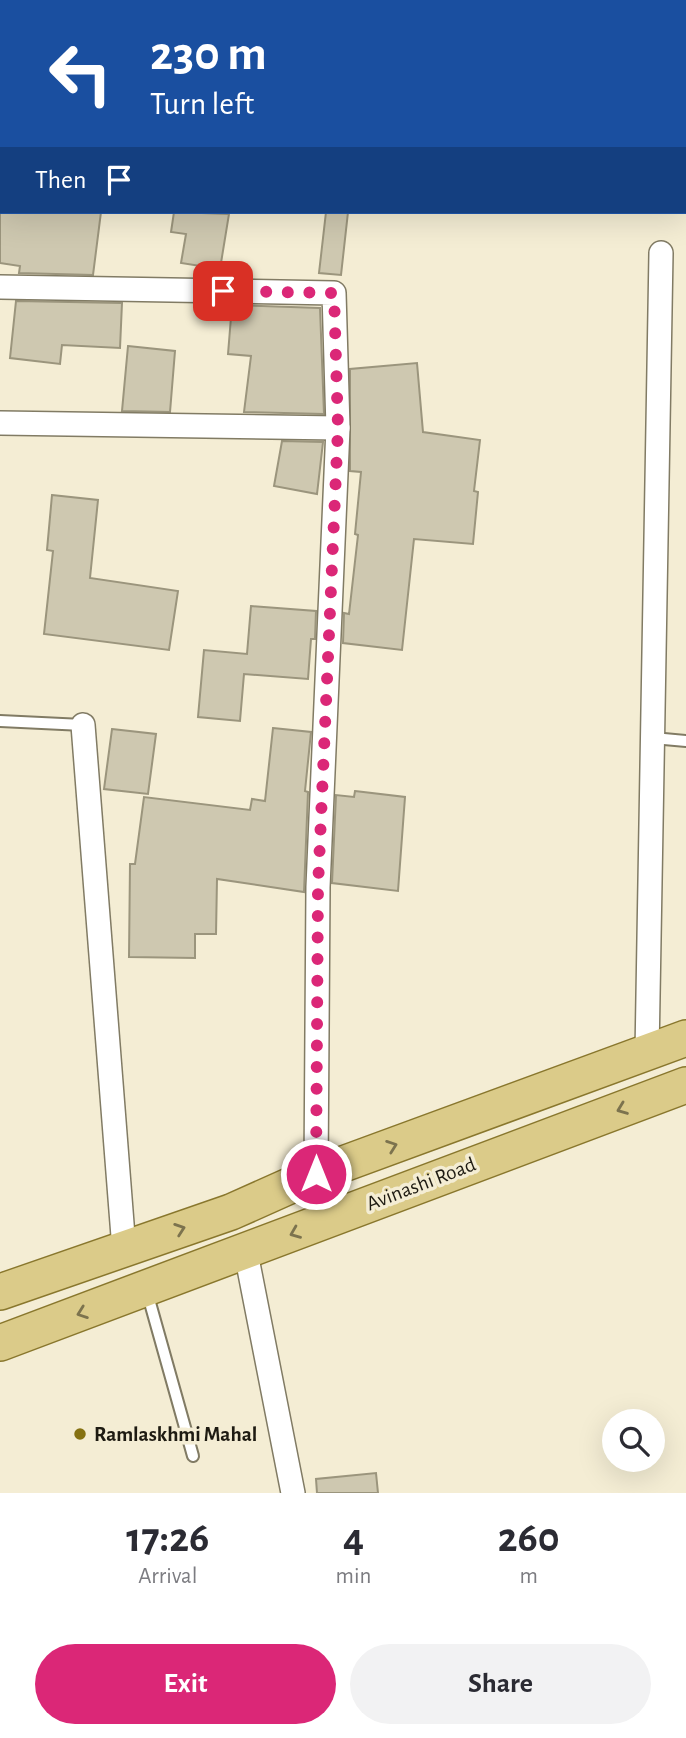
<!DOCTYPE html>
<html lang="en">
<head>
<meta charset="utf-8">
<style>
	:root { --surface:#fff; --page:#f2f2f3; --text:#2b2b33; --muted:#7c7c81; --accent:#db2777 }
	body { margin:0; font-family:"Alegreya Sans",sans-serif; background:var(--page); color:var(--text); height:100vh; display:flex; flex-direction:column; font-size:26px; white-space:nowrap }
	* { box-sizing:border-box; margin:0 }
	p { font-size:23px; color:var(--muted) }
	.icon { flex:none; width:38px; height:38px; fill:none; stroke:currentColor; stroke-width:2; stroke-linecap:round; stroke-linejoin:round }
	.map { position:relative; height:1493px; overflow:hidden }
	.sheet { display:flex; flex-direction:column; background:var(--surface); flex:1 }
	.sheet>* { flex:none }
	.top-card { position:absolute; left:0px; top:0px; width:686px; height:214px; box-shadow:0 7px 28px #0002; background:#1a4fa0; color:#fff; overflow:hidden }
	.buttons { position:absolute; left:602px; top:1409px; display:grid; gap:14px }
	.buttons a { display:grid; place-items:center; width:63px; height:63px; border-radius:50%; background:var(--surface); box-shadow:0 7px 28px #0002; font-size:35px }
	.pin { position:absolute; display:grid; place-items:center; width:60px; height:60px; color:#fff; margin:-30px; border-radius:14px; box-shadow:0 4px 10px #0006 }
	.me { position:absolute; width:77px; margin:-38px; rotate:0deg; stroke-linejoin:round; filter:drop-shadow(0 0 5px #0008) }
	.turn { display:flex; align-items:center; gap:24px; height:147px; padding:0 35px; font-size:32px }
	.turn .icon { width:91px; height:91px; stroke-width:2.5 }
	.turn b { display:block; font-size:49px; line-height:60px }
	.then { display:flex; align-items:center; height:66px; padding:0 35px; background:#0003; gap:14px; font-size:26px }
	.eta { display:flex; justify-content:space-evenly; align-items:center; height:119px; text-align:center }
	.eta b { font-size:42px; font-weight:600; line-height:49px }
	.action { display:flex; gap:14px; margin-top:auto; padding:14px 35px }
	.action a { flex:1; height:80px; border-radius:42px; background:var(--accent); color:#fff; font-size:28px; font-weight:600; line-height:80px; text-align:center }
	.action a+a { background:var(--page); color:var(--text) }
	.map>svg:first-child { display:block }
</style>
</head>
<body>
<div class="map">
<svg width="686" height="1493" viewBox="0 0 686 1493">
	<rect width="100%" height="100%" fill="#f4edd4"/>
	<!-- building -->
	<g fill="#cec8b0" stroke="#9b957d" stroke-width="2">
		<path d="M0,212H101L93,275L19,273L20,266L0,263Z"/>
		<path d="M174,212L229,214L220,269L181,263L186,234L171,232Z"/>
		<path d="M326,212H348L341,275L319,273Z"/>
		<path d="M16,301L122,303L120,348L62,345L60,364L10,358Z"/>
		<path d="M232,305L320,308L324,414L244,412L251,356L228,354Z"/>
		<path d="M128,346L175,351L170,412L122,411Z"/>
		<path d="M417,363L423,432L480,440L474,491L478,492L473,544L414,539L402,650L343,643L344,613L349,614L358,535L355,534L361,472L350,471V369Z"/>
		<path d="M282,441L323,442L317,494L274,486Z"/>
		<path d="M52,495L98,500L90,578L178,591L169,650L44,634L53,551L47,550Z"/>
		<path d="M251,606L316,611L315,639H311L308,679L244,674L240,721L198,717L204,650L247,654Z"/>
		<path d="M273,728L311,732L305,791L308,792L304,892L217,879L216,934H195V958L129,957L130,864H135L144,797L250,810L252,799L265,801Z"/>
		<path d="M112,729L156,734L148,794L104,789Z"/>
		<path d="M355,791L405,797L398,891L332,883L336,795L354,797Z"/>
		<path d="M376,1473L378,1493H317L316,1479Z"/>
	</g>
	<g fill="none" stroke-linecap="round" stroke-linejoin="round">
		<!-- lane casing -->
		<g stroke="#817b64" stroke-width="14">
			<g id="lane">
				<path d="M0,721L83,725"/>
				<path d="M653,738L686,741"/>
				<path d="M147,1292L193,1456"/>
			</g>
		</g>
		<!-- street casing -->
		<g stroke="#817b64" stroke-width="26">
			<g id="street">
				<path d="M587,2V0"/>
				<path d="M0,10L1,0"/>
				<path d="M0,71H2"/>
				<path d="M684,144H686"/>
				<path d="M0,287L334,293L338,428L318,887L316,1174"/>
				<path d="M0,423L338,428"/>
				<path d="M83,725L124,1249"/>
				<path d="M647,1053L661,253"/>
				<path d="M246,1253L293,1493"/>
			</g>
		</g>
		<!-- primary casing -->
		<g stroke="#89772d" stroke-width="38">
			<g id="primary">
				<path d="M0,1292L231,1212L316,1174L686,1038"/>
				<path d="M0,1343L686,1085"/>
			</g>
		</g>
		<!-- lane -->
		<use href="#lane" stroke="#fff" stroke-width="10"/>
		<!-- street -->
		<use href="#street" stroke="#fff" stroke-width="23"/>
		<!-- primary -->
		<use href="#primary" stroke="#dbcb89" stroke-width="35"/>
	</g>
	<!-- one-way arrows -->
	<defs><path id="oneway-chevron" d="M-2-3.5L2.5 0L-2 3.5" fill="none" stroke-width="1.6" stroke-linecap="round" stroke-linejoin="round" transform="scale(1.75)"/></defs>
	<g stroke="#7c734e">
		<use href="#oneway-chevron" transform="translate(622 1109) rotate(159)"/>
		<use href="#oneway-chevron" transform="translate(392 1146) rotate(-20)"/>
		<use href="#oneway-chevron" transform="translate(180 1229) rotate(-19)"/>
		<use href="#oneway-chevron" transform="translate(295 1233) rotate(158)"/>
		<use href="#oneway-chevron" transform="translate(82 1313) rotate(160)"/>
	</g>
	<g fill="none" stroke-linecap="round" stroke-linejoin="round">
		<!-- route -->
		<path stroke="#db2777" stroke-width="12" stroke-dasharray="0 21.6" d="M223,291L334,293L338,428L318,887L316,1174"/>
	</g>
	<!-- markers -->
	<circle fill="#857111" stroke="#f4edd4" stroke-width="2.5" cx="80" cy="1434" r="7"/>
	<g text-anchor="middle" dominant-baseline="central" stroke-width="7" stroke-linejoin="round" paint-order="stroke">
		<!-- street labels -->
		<g font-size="21" fill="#1e1b12" stroke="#f4edd4">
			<text transform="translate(421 1184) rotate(-21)">Avinashi Road</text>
		</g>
		<!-- poi labels -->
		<g font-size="21" font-weight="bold" fill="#1e1b12" stroke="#f4edd4" text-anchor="start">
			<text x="94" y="1434">Ramlaskhmi Mahal</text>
		</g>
	</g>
</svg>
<div class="buttons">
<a><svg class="icon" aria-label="search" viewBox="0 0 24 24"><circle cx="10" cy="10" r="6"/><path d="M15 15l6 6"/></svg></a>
</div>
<div class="pin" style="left:223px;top:291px;background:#d93025"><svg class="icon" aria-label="arrive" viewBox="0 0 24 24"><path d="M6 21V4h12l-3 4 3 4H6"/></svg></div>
<svg class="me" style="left:316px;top:1174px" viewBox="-20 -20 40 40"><circle r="17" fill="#db2777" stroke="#fff" stroke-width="3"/><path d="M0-11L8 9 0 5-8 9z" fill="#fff"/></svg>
<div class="top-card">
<div class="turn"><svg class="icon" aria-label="left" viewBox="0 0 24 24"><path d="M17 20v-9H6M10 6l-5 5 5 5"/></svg><div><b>230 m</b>Turn left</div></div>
<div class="then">Then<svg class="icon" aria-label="arrive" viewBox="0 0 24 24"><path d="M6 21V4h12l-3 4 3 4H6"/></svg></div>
</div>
</div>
<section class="sheet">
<div class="eta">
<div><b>17:26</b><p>Arrival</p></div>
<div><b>4</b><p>min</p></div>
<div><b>260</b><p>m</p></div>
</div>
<div class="action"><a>Exit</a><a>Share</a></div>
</section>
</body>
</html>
